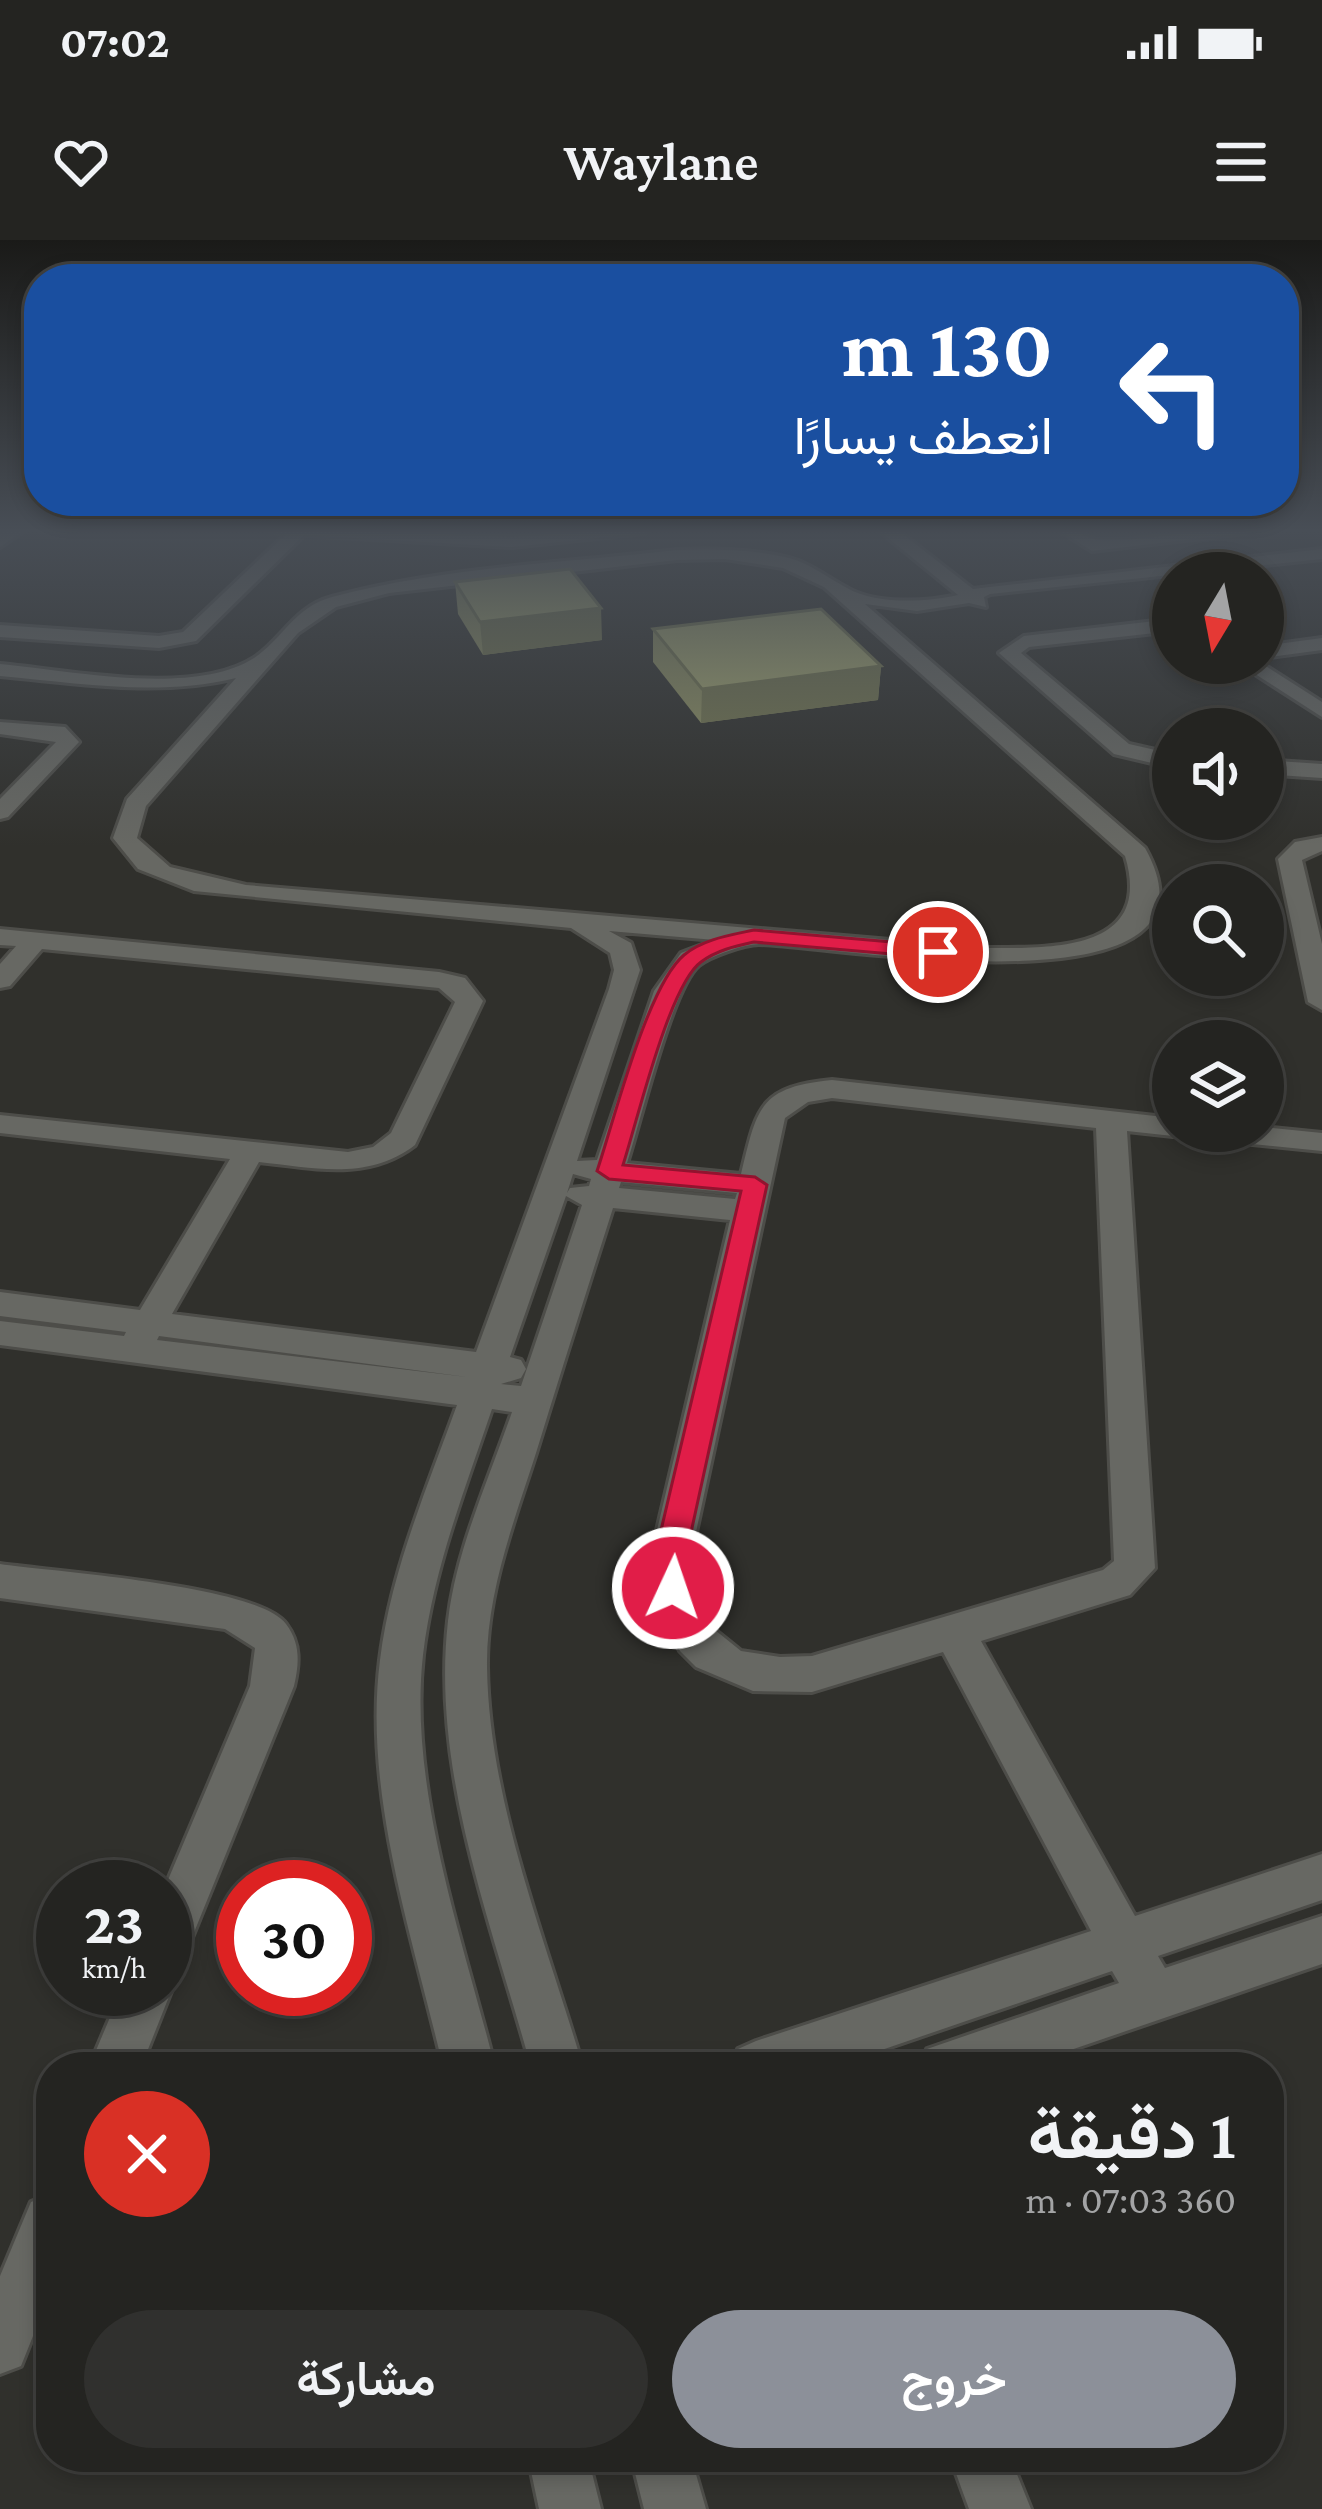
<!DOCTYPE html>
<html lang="ar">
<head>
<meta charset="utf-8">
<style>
	:root { --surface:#242421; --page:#30302e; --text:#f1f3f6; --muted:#a3a4a5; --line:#41413f; --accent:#8c9099 }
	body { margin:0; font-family:"Crimson Pro",Vazirmatn,serif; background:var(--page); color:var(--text); direction:rtl; height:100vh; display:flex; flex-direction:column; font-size:45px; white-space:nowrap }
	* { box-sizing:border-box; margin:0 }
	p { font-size:39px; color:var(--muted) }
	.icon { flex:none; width:66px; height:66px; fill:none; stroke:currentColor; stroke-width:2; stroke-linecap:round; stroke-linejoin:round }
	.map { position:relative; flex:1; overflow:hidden; direction:ltr }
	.sheet { position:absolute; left:36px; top:1812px; width:1248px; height:420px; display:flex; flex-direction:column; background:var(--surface); border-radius:48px; box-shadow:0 6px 18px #0003,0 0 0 3px var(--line); direction:rtl }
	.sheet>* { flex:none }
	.top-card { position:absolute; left:24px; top:24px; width:1275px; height:252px; border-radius:48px; box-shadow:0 6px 18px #0003,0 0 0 3px var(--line); direction:rtl; background:#1a4fa0; color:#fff; overflow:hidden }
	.needle { width:78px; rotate:190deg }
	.fabs { position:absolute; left:1152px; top:312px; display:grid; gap:24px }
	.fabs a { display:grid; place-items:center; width:132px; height:132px; border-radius:50%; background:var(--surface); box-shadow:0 6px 18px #0003,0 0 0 3px var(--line); font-size:60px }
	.speed { position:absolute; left:36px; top:1620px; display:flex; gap:24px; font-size:60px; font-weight:700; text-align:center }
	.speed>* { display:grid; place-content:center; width:156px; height:156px; border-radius:50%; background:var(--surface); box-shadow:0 6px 18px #0003,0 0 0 3px var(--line); line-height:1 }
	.speed small { font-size:30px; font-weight:400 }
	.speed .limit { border:18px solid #d22; background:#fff; color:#111 }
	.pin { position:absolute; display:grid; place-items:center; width:102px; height:102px; color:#fff; margin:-51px; border:6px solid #fff; border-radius:50%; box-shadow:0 3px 12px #0007 }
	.me { position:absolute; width:132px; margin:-66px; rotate:3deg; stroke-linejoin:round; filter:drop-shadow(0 0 9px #0008) }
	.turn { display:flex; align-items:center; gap:42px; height:252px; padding:0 48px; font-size:54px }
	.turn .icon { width:156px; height:156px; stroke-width:2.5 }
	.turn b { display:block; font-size:84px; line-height:102px }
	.round { display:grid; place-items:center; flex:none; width:126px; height:126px; border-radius:63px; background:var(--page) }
	.headline { display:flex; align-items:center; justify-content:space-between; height:204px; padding:0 48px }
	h1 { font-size:72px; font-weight:600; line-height:90px }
	.button { display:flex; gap:24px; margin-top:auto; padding:24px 48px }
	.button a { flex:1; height:138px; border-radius:72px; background:var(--accent); color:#fff; font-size:48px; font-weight:600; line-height:138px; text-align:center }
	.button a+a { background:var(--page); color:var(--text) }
	.status { display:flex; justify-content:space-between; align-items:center; height:84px; padding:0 60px; background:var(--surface); direction:ltr }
	.status svg { height:33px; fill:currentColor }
	header { display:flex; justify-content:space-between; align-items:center; height:156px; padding:0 48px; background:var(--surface); font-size:54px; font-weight:600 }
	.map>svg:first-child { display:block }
</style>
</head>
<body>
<div class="status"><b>07:02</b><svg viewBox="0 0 49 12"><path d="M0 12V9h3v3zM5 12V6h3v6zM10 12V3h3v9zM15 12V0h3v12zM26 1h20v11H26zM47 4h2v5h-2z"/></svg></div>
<header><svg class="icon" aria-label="menu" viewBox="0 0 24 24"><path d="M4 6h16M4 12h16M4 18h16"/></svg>Waylane<svg class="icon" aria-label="heart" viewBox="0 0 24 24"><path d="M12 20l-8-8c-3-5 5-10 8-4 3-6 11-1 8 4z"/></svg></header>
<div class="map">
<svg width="1322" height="2269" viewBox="0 0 1322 2269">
	<rect width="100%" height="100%" fill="#30302c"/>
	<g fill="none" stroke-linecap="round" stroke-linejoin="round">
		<!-- minor casing -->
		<g stroke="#4d4d49" stroke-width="6">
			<g id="minor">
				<path d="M9,288H28L0,307V294Z"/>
				<path d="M258,288L512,297L652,288L644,293L512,307L304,295L196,401L159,408L0,397V385L159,396L183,392L286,294Z"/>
				<path d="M876,288H895L973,349L1322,309V319L990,354L984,357L986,367L969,363L917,371L865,364L1145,608C1242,782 823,704 759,704C745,704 710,716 699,725C672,747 640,884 627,923L741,934C757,869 758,847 832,840L1173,878V891H1185L1173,896L1127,891L1155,1328L1130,1355L981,1401L1135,1676L1322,1614V1660L1158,1716L1165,1728L1322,1676V1724L1021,1827H919L927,1809L1119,1743L1112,1731L832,1827H730L738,1809L756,1801L1091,1691L943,1412L812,1452L753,1451L696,1427L680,1411L663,1378L650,1320L730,980L613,968C587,1050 561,1131 536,1213C514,1282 486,1353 487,1427C489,1562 545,1698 583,1827H531C492,1685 431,1531 448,1381C456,1310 489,1239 512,1172L492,1169C465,1249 433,1330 423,1415C408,1547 463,1700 495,1827H443C413,1697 363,1554 380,1420C391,1331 427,1248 457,1165L0,1105V1081L124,1096L126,1092L0,1076V1052L140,1070L230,919L0,893V875L348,912L373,907L391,893L455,762L439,748L42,709L10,746L0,748V724L16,706L0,705V689L439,732L465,738L483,761L415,905C368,941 315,928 259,922L172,1074L476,1112L609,749L614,730L610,713L571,688L194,651L138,629L113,598L127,559L236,438C157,457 79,443 0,436V424C68,430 193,457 254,418C282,400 294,367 332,357C443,327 563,323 677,310C714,309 753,309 789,318C811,324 828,338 847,348C876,365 927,362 958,355ZM725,319L783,328L824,347L1125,616C1154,712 1051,708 984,708L246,645L170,627L137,598L146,566L298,393L336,367L389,353L677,320ZM609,691L715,700L681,713L654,751L597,920L577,921L640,730L631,703ZM832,858L1096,888L1114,1321L1103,1330L812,1416L780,1417L741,1411L710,1386L696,1352L690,1320L785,878L808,862ZM573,934L591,939L589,946L570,948L567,953ZM621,942L737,953L735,959L619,948ZM566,956L582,965L521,1146L501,1144L521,1138L526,1129L521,1120L510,1117ZM159,1096L467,1137L157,1100Z"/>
				<path d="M1056,288C1076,288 1085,299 1100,300C1146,302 1203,288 1253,288L1245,293L1092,311Z"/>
				<path d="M1173,379V391L1029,407L1021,413L1129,504L1173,514V528L1114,514L999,413L1024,396Z"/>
				<path d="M1322,398V410L1263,418V406Z"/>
				<path d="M1238,423H1261L1322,462V477Z"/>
				<path d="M0,482L65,487L79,502L8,577L0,579V559L56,502L0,494Z"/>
				<path d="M1263,520L1322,524V538L1263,534Z"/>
				<path d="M1322,597V611L1302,620L1322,704V770L1308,762L1278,619L1295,602Z"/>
				<path d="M1263,887L1322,893V911L1213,900L1198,891H1263Z"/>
				<path d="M0,1324C55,1332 257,1345 286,1384C301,1404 299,1424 294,1446L182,1722L165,1729V1647L250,1446L255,1408L225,1389L0,1358Z"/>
				<path d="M165,1732L172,1749L141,1827H89L122,1749H165Z"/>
				<path d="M51,1954V2051L21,2126L0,2134V2036L31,1962Z"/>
				<path d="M528,2217H588L601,2269H539Z"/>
				<path d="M631,2217H691L706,2269H644Z"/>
				<path d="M950,2217H1010L1031,2269H969Z"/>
			</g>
		</g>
		<!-- minor -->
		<use href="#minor" fill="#676863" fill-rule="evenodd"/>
	</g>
	<!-- wall -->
	<g fill="#8e9062">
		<path d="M455,342L602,400L483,415L458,374Z"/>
		<path d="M653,389L881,426L878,460L701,483L653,422Z"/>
	</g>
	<!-- shaded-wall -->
	<g fill="#747650">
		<path d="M601,368L602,400L483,415L480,382Z"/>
		<path d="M881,426L878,460L701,483L702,449Z"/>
	</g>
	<!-- building -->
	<g fill="#a5a872" stroke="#747650" stroke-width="3">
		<path d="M570,329L601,368L480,382L455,342Z"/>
		<path d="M821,369L881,426L702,449L653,389Z"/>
	</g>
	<!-- sky -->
	<linearGradient id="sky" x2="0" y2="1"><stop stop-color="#1a1a18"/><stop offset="0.48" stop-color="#484e56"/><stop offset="1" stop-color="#484e56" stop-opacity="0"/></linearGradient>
	<rect width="1322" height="606" fill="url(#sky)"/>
	<!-- route -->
	<path fill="#e11d48" stroke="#92132f" stroke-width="3" d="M754,690L938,706L948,712L938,718L754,702C736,706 717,710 701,722C669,745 637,882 623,925L755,937L767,945L685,1320L688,1348L684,1357L673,1361L662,1357L654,1320L741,951L609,939L597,931C614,881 647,746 684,715C703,699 731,695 754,690Z"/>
</svg>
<div class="fabs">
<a><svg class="needle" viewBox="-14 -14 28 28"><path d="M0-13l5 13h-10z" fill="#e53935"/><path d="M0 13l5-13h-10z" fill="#a3a4a5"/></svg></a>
<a><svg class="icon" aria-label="sound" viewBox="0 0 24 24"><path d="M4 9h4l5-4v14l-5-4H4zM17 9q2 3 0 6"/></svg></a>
<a><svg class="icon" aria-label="search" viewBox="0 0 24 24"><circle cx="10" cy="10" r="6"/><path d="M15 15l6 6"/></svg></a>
<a><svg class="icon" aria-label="layers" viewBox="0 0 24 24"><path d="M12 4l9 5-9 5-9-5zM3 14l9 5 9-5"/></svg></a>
</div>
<div class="speed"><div>23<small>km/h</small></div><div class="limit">30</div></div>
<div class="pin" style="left:938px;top:712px;background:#d93025"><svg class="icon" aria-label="arrive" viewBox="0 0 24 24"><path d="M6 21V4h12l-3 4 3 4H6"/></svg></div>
<svg class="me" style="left:673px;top:1348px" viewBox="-20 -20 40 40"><circle r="17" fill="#e11d48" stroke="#fff" stroke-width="3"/><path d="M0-11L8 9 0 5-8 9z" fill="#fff"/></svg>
<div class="top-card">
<div class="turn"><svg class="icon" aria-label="left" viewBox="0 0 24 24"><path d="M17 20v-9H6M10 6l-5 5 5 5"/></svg><div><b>130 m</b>انعطف يسارًا</div></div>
</div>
<section class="sheet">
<div class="headline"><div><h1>1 دقيقة</h1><p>360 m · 07:03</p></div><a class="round" style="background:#d93025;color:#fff"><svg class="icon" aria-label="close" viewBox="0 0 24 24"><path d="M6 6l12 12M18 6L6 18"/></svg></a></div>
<div class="button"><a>خروج</a><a>مشاركة</a></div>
</section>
</div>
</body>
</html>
